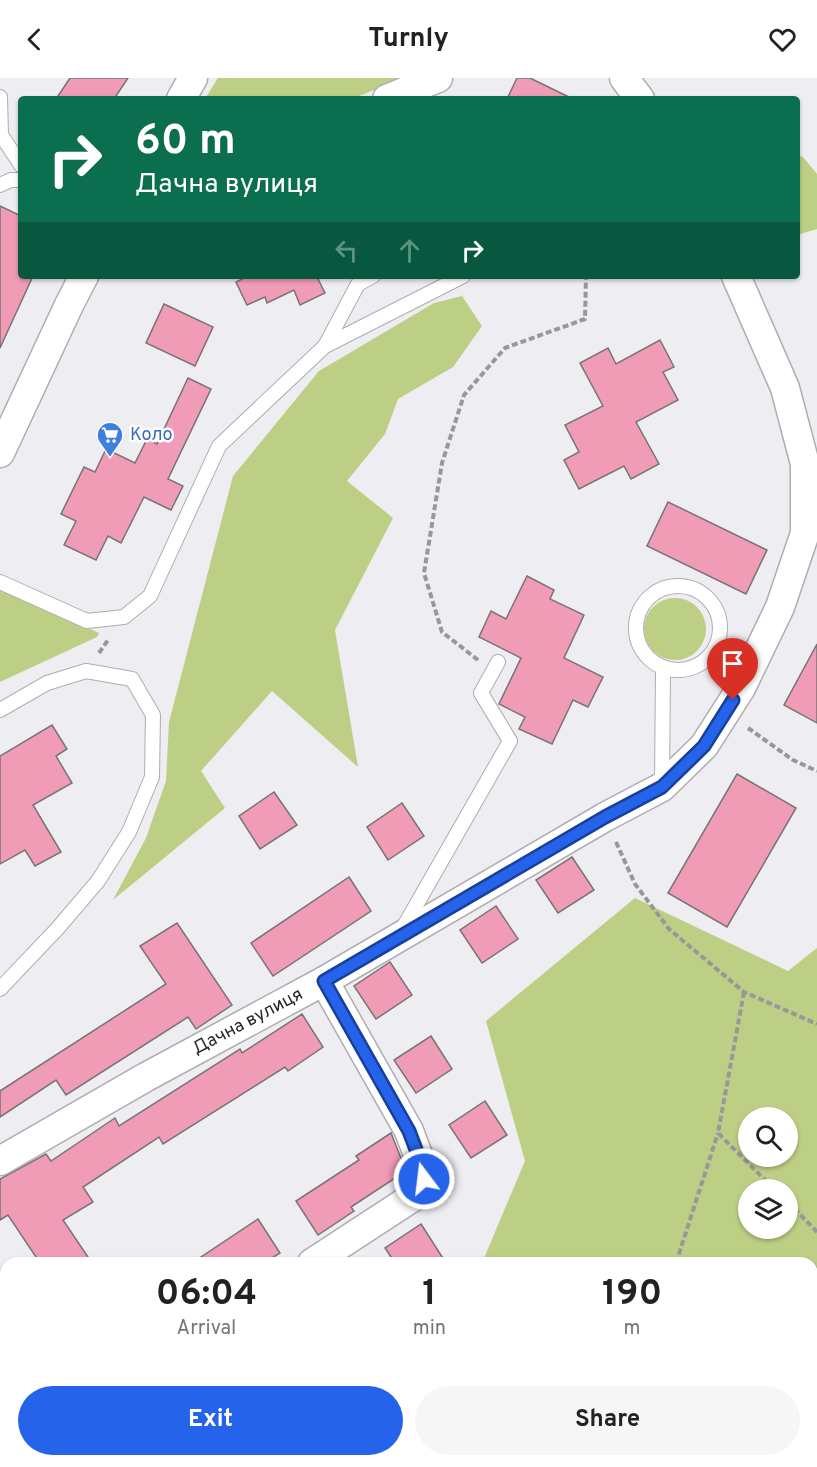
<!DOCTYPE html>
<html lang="en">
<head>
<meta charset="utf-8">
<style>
	:root { --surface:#fff; --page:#f6f6f6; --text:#222; --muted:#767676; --accent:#2563eb }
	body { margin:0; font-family:Overpass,sans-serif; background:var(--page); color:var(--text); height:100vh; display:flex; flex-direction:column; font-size:22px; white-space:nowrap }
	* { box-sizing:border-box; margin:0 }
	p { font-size:20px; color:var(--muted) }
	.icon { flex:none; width:33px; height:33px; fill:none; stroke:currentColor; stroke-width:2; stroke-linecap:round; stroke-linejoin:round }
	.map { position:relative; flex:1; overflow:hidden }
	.details { position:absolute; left:0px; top:1179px; width:818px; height:210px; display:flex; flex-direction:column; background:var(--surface); border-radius:18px 18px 0 0; box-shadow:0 2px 4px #0004 }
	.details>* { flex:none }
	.guide { position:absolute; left:18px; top:18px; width:782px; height:183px; border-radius:6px; box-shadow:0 2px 4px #0004; background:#0b6e4f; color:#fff; overflow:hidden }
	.controls { position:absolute; left:738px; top:1029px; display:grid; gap:12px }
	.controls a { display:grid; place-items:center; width:60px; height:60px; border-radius:50%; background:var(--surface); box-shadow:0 2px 4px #0004; font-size:30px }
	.pin { position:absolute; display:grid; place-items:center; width:51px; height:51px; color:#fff; margin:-62px -26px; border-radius:50% 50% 50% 0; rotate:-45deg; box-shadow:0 0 6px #0007 }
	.pin .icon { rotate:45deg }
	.me { position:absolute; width:66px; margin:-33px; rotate:345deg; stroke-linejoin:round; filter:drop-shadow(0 0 4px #0008) }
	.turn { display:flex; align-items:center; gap:21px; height:126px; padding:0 18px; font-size:27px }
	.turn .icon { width:78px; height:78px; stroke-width:2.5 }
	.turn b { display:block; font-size:42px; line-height:51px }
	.lanes { display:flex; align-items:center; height:57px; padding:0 18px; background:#0003; justify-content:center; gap:30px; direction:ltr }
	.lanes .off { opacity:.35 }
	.eta { display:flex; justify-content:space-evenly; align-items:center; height:102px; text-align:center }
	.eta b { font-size:36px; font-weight:700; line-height:42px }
	.cta { display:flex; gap:12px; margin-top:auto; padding:12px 18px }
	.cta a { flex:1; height:69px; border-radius:36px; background:var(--accent); color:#fff; font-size:24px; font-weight:700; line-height:69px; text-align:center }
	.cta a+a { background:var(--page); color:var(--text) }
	header { display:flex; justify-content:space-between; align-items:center; height:78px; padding:0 18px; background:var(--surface); font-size:27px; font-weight:700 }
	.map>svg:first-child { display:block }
</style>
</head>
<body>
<header><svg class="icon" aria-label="back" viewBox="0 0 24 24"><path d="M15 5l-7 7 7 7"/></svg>Turnly<svg class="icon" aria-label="heart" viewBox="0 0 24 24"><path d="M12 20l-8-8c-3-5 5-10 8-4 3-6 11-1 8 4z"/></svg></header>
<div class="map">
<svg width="817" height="1389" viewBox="0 0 817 1389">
	<rect width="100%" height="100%" fill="#ededf2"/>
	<!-- green -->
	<g fill="#bccf84" fill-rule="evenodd">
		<path d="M218,0H397L390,6L351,21H205Z"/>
		<path d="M797,77L803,79L817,96V151L797,157Z"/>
		<path d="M462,218L482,248L453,289L398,321L385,356L347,403L393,440L335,552L358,689L272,613L201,693L225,730L113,822L146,760L166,703L169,644L233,398L319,293L434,225Z"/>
		<path d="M0,510L99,555L97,559L0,604Z"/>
		<circle cx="675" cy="551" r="31"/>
		<path d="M635,820L788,893L817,870V1389H544L550,1383H812V1185H482L525,1083L486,943ZM748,1040H788V1078H748ZM748,1112H788V1150H748Z"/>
	</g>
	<!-- building -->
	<g fill="#f19cb6" stroke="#787374" stroke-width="1.5">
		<path d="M70,0H128L114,21H56Z"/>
		<path d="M517,0H530L573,21H507Z"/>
		<path d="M0,128L21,138V198H33L0,270Z"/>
		<path d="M248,198H325L318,201L325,215L300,227L294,212L267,225L265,219L247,227L236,204Z"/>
		<path d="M164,226L213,249L195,288L146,265Z"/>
		<path d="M660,262L674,289L663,294L678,322L636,344L659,386L631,401L624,388L579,411L564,382L579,374L565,347L603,328L580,285L608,270L616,286Z"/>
		<path d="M188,300L211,311L168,401L183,408L171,432L144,419L121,465L108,458L96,482L64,467L76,443L61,436L84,389L95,394L106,371L135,385L147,361L157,366Z"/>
		<path d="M668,424L767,472L746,516L647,468Z"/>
		<path d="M527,498L554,512L550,521L584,537L564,580L603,599L588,629L573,622L552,666L519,651L525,639L499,626L521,580L479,559L491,533L506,541Z"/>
		<path d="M817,566V645L784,627Z"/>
		<path d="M52,647L67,671L56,678L72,705L33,727L61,774L35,788L25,772L0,786V678Z"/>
		<path d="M737,696L796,730L727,849L668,815Z"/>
		<path d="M274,714L297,747L260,771L239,738Z"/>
		<path d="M402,725L424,758L388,782L367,749Z"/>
		<path d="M572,779L594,812L558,835L536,802Z"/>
		<path d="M349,799L371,833L273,898L251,865Z"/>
		<path d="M496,828L518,861L482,885L460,852Z"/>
		<path d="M177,845L232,927L196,951L188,939L66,1017L56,1002L0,1039V1013L166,906L140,868Z"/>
		<path d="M390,884L412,917L376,941L354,908Z"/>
		<path d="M302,936L323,969L288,993L285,989L163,1066L159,1059L83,1109L93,1124L63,1142L92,1185H40L8,1137L0,1142V1101L46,1076L51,1083L115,1040L119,1048L240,971L242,975Z"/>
		<path d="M431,958L452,991L416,1015L394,982Z"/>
		<path d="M485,1023L507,1057L471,1080L449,1047Z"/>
		<path d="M391,1055L406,1093L351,1129L354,1133L318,1157L296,1123L359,1082L356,1078Z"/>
		<path d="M258,1141L280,1175L264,1185H192Z"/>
		<path d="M421,1146L446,1185H395L385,1170Z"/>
	</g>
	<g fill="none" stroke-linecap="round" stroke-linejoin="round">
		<!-- lane casing -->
		<g stroke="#adadb2" stroke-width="16">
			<g id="lane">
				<path d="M0,19L1,57L21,87"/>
				<path d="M0,107L11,102H21"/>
				<path d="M325,268L358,206L373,198"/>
				<path d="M0,504L87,543L124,539L150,518L219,368L325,268L463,198"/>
				<circle cx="678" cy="550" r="42"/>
				<path d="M0,632L47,605L86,593L132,601L153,637L152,699L129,754L98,803L57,851L0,911"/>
				<path d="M662,708L663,590"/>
				<path d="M403,850L510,663L481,615L498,584"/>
			</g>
		</g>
		<!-- street casing -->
		<g stroke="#adadb2" stroke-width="31">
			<g id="street">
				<path d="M624,0L640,21"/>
				<path d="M181,21L193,0"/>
				<path d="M387,21L438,0"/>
				<path d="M0,375L69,227L84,198"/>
				<path d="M0,1083L146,999L324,903L605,739L662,709L704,668L741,610L780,529L805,455V386L785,310L736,198"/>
				<path d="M312,1185L413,1119L424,1101L423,1090L409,1053L324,903"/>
				<path d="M0,1377L6,1374"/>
			</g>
		</g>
		<!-- path -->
		<g stroke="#98989b" stroke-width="4" stroke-dasharray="6 3" stroke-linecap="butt">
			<path d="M99,575L108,562"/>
			<path d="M478,582L442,554L424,495L442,385L464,317L505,270L585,241L586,198"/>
			<path d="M748,650L793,682L817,693"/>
			<path d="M616,764L635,806L669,851L744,914L817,946"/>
			<path d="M744,914L718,1055L775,1112"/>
			<path d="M788,1124L817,1154"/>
			<path d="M676,1185L718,1055"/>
			<path d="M629,1389L631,1383"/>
		</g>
		<!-- lane -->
		<use href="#lane" stroke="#fff" stroke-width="14"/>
		<!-- street -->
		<use href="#street" stroke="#fff" stroke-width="28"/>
	</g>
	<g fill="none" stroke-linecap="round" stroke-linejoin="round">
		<!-- route casing -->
		<g stroke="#184099" stroke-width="15">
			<path id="route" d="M424,1101L423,1090L409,1053L324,903L605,739L662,709L704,668L733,622"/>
		</g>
		<!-- route -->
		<use href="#route" stroke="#2563eb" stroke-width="10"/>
	</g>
	<!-- icons -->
	<defs>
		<g id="supermarket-pin" transform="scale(1.35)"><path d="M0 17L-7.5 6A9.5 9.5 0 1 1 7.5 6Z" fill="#3f7fe0" stroke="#fff"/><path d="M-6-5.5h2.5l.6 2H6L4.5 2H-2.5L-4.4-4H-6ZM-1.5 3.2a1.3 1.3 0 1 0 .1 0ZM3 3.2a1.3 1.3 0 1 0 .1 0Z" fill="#fff"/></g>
	</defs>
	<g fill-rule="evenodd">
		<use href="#supermarket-pin" x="110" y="357"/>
	</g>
	<g text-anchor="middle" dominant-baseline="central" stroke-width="5" stroke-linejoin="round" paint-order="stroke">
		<!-- shop labels -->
		<g font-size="18" fill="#366cbe" stroke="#fff" text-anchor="start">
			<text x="130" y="357">Коло</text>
		</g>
		<!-- street labels -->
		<g font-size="18" fill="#28282a" stroke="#fff">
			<text transform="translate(248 944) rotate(-28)">Дачна вулиця</text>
		</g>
	</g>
</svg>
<div class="controls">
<a><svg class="icon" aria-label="search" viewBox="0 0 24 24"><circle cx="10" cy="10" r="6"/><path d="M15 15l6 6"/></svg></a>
<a><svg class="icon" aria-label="layers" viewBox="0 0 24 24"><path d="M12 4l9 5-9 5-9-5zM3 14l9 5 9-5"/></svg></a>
</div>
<div class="pin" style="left:733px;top:622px;background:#d93025"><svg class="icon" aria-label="arrive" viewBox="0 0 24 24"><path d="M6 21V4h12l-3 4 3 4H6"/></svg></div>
<svg class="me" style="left:424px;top:1101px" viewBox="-20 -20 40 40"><circle r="17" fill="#2563eb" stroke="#fff" stroke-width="3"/><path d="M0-11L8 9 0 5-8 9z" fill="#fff"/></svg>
<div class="guide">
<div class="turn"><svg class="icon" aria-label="right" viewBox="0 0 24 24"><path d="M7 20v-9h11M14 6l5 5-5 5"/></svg><div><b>60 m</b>Дачна вулиця</div></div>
<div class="lanes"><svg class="icon off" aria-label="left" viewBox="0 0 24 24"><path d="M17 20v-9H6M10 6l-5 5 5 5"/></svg><svg class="icon off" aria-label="ahead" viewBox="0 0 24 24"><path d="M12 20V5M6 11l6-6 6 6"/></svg><svg class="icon" aria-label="right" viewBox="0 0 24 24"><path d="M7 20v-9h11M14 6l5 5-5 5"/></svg></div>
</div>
<section class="details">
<div class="eta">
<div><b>06:04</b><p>Arrival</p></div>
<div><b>1</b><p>min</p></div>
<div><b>190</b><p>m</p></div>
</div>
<div class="cta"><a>Exit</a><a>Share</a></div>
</section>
</div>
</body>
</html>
